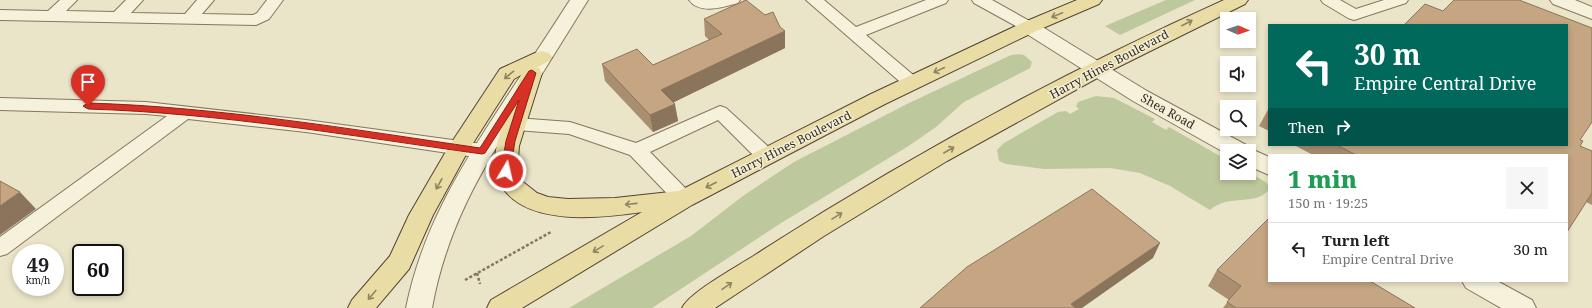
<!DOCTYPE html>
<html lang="en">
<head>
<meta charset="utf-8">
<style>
	:root { --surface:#fff; --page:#f6f6f6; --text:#202124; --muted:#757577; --line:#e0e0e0 }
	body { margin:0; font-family:"Noto Serif",serif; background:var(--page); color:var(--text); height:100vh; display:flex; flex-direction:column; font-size:15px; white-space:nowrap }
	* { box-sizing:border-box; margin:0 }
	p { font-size:13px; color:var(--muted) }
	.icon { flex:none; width:22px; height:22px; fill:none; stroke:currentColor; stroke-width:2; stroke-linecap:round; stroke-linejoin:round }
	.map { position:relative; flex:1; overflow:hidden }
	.side { position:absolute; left:1268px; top:154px; width:300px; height:128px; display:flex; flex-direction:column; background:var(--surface); border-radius:0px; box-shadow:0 2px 6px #0003 }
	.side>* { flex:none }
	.top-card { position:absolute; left:1268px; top:24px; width:300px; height:122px; border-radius:0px; box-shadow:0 2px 6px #0003; background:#00695c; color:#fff; overflow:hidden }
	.needle { width:26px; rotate:92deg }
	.buttons { position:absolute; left:1220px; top:12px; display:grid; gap:8px }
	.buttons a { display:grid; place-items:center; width:36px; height:36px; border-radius:0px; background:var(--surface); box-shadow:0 2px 6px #0003; font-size:20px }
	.speed { position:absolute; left:12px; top:244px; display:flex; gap:8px; font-size:20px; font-weight:700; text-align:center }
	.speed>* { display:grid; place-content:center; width:52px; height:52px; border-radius:50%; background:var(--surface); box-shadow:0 2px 6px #0003; line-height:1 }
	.speed small { font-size:10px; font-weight:400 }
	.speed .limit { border:2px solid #111; border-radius:6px; background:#fff; color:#111 }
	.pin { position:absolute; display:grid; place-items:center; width:34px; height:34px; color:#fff; margin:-41px -17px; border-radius:50% 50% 50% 0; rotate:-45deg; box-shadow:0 0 4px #0007 }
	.pin .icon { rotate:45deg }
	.me { position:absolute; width:44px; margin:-22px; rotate:9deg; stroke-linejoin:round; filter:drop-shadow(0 0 3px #0008) }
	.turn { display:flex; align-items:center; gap:14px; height:84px; padding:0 20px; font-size:18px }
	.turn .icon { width:52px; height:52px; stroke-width:2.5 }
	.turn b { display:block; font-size:28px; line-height:34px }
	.then { display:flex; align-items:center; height:38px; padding:0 20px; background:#0003; gap:8px; font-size:15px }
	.round { display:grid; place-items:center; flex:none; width:42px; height:42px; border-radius:0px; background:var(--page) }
	.overview { display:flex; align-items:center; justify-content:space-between; height:68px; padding:0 20px }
	h1 { font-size:24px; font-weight:800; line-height:30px; color:#1e9e55 }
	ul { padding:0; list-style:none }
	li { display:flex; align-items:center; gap:12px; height:52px; padding:0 20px; border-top:1px solid var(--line) }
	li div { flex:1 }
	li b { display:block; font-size:15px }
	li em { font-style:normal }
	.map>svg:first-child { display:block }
</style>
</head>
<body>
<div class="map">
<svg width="1592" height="308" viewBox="0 0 1592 308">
	<rect width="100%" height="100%" fill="#eae4c8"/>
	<!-- green -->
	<g fill="#bec89d">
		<path d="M1166,0H1195L1120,35L1105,26Z"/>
		<path d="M1019,54L1024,55L1032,62L1030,68L964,102L936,127L907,147L781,223L652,308H569L691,236L743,196L794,162L907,104L1011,55Z"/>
		<path d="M1096,96L1114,98L1155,119L1152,122L1166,130L1169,127L1227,160V173L1249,172L1267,183L1269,189C1257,207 1229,193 1210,210L1170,186L1140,173L1110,168L1044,169L1006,164L999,161L997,150L1004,143L1058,112L1066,111L1070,114L1079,109L1076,106L1078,102Z"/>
	</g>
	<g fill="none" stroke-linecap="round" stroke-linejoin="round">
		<!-- service casing -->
		<g stroke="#85775f" stroke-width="2">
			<g id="service">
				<path d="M60,0H77L66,11L114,12L126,0H143L131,13L185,14L197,0H214L202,14L253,15L257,13L267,0H283L269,19L256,25L0,20V10L48,11Z"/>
				<path d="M689,0H740L738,3C723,7 700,15 689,0Z"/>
				<path d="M806,0H824L856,27L926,0H948L946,3L866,35L918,79L921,83L918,87L912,89L906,87Z"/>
				<path d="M972,0H992L1035,24L1037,27L1035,30L1029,32L1023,30L974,3Z"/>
				<path d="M1321,0H1340L1356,9L1384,0H1408L1406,3L1354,20L1348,18L1323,3Z"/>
				<path d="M0,98L146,102L306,120L482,144L489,146L491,151L489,156L482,158L306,132L188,119L7,254L0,256V237L167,116L146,114L0,110Z"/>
				<path d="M720,106L726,108L773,151L776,156L773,161L766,163L759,161L718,120L650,152L691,194L694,199L691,204L684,206L677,204L630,155L569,134L516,130L510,128L507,124L510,120L516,118L570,122L636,143Z"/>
			</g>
		</g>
		<!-- minor casing -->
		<g stroke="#85775f" stroke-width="2">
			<g id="minor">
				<path d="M1550,0H1575L1592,7V19L1553,4Z"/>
				<path d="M1029,21L1036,23L1147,91L1248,146L1249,148L1269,157V175L1249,166V151H1227V154L1133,101L1022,31L1020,27L1022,23Z"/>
				<path d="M1462,281H1497L1532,300L1536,308H1501L1466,288Z"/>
			</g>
		</g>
		<!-- tertiary casing -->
		<g stroke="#85775f" stroke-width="2">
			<path id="tertiary" d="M570,0H588C566,35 544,71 522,106C480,172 446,230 432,308H406C422,229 460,168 504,101C526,68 548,34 570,0Z"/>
		</g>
		<!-- primary casing -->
		<g stroke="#534532" stroke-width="2">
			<g id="primary">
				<path d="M1077,0H1102L1099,4L1036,31L885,104L692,205L522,308H487L491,300L642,212C602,218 525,227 501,185C498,181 496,176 495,171C492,141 512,103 521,75L514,79L468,151L433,215L409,269L376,308H348L352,300L390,256L409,215L448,148L500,69L535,53L542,51L549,53L552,57L549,61L536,68H539L542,73L519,146L517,172L523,182L537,193L548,197L568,199L615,198L679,191L871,94L1022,23Z"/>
				<path d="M1224,0H1248L1245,4L1110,71L947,161L824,236L715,308H682C690,292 738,266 755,255C904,159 1062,73 1224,0Z"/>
			</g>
		</g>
		<!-- path -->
		<g stroke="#85775f" stroke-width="2.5" stroke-dasharray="3 2" stroke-linecap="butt">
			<path d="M477,273L480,284"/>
			<path d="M465,280L551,232"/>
		</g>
		<!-- service -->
		<use href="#service" fill="#f6f1db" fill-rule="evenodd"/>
		<!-- minor -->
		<use href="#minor" fill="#f6f1db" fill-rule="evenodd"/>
		<!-- tertiary -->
		<use href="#tertiary" fill="#f6f1db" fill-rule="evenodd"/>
		<!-- primary -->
		<use href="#primary" fill="#e9dca4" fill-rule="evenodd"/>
	</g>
	<!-- wall -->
	<g fill="#a98e70">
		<path d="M704,19L785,48L674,102L678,121L653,132L605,81L602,64L653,65L709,40L705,36Z"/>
		<path d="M1269,108V131L1259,126Z"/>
		<path d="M1580,140V146L1592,151V205L1586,202L1567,155H1313L1294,145H1567Z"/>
		<path d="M1217,270L1415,308H1223L1229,300L1208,286Z"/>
	</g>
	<!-- shaded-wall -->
	<g fill="#8a745b">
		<path d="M785,31V48L664,107L661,90Z"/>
		<path d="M675,104L678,121L653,132L650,115Z"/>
		<path d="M20,192L36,209L0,235V206Z"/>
		<path d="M1160,243L1153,258L1082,308H1070L1071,304Z"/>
	</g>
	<!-- building -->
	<g fill="#c5a582" stroke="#8a745b">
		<path d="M746,0L765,15L773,12L780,27L785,31L661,90L675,104L650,115L602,64L637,49L653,65L722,34L704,19Z"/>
		<path d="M1454,0H1519L1592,28V122L1580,140L1583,141L1580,146L1592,151V193L1567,232V155H1356L1337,145H1567V25H1404L1425,4L1443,11Z"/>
		<path d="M0,181L20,192L0,206Z"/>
		<path d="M1092,189L1160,243L1071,304L1076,308H920L967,267Z"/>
		<path d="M1268,219L1269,220V281H1370L1415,308H1236L1227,302L1241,286L1217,270Z"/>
	</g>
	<!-- one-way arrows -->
	<defs><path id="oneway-shaft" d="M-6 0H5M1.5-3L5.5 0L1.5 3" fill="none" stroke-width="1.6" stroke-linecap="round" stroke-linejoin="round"/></defs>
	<g stroke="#908562">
		<use href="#oneway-shaft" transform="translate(1057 15) rotate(157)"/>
		<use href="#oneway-shaft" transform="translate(1187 23) rotate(-27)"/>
		<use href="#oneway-shaft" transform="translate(939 70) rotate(155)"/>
		<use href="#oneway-shaft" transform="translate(509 75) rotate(140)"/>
		<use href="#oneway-shaft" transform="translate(949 150) rotate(-30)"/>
		<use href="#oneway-shaft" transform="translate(439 184) rotate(119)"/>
		<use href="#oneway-shaft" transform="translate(711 185) rotate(153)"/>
		<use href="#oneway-shaft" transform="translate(631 204) rotate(174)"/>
		<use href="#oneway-shaft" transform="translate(837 216) rotate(-32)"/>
		<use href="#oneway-shaft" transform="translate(598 249) rotate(149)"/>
		<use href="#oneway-shaft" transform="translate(727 286) rotate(-35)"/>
		<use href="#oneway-shaft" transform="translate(372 295) rotate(130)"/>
	</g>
	<!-- route -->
	<path fill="#d93025" stroke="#8d1f18" d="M532,70L536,73L515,141L510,171L506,174L501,171L506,141L519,100L485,153L482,154C351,136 220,113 88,109L83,106L88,103C219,107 350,129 480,148L529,71Z"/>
	<g text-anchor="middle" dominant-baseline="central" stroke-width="3" stroke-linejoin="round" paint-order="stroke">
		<!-- street labels -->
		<g font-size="12" fill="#372e21" stroke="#f2eed7">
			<text transform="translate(1109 64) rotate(-28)">Harry Hines Boulevard</text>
			<text transform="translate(1168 111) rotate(29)">Shea Road</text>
			<text transform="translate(791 144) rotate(-27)">Harry Hines Boulevard</text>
		</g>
	</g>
</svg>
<div class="buttons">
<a><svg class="needle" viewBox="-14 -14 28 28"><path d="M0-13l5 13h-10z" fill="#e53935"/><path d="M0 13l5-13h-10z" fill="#757577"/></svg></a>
<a><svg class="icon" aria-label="sound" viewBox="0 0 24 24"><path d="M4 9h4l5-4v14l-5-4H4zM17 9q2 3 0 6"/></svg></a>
<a><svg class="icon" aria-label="search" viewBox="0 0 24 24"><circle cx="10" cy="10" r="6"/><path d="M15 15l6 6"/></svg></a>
<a><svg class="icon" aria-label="layers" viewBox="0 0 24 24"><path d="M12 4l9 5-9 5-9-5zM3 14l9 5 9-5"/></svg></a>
</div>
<div class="speed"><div>49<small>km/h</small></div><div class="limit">60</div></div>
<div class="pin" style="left:88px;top:106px;background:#d93025"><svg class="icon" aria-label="arrive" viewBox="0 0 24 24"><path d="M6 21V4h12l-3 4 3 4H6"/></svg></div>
<svg class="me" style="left:506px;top:171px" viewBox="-20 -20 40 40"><circle r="17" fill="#d93025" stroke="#fff" stroke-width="3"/><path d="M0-11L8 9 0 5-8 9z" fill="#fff"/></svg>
<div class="top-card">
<div class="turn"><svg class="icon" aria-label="left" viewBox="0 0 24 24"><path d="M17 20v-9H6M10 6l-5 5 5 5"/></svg><div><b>30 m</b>Empire Central Drive</div></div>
<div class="then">Then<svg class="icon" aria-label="right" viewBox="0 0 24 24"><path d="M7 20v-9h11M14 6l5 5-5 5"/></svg></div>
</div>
<section class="side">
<div class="overview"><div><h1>1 min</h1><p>150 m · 19:25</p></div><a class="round"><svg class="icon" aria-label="close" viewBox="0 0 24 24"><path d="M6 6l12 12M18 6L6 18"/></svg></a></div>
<ul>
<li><svg class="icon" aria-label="left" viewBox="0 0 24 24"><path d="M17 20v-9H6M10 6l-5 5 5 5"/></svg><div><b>Turn left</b><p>Empire Central Drive</p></div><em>30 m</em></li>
</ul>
</section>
</div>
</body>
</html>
